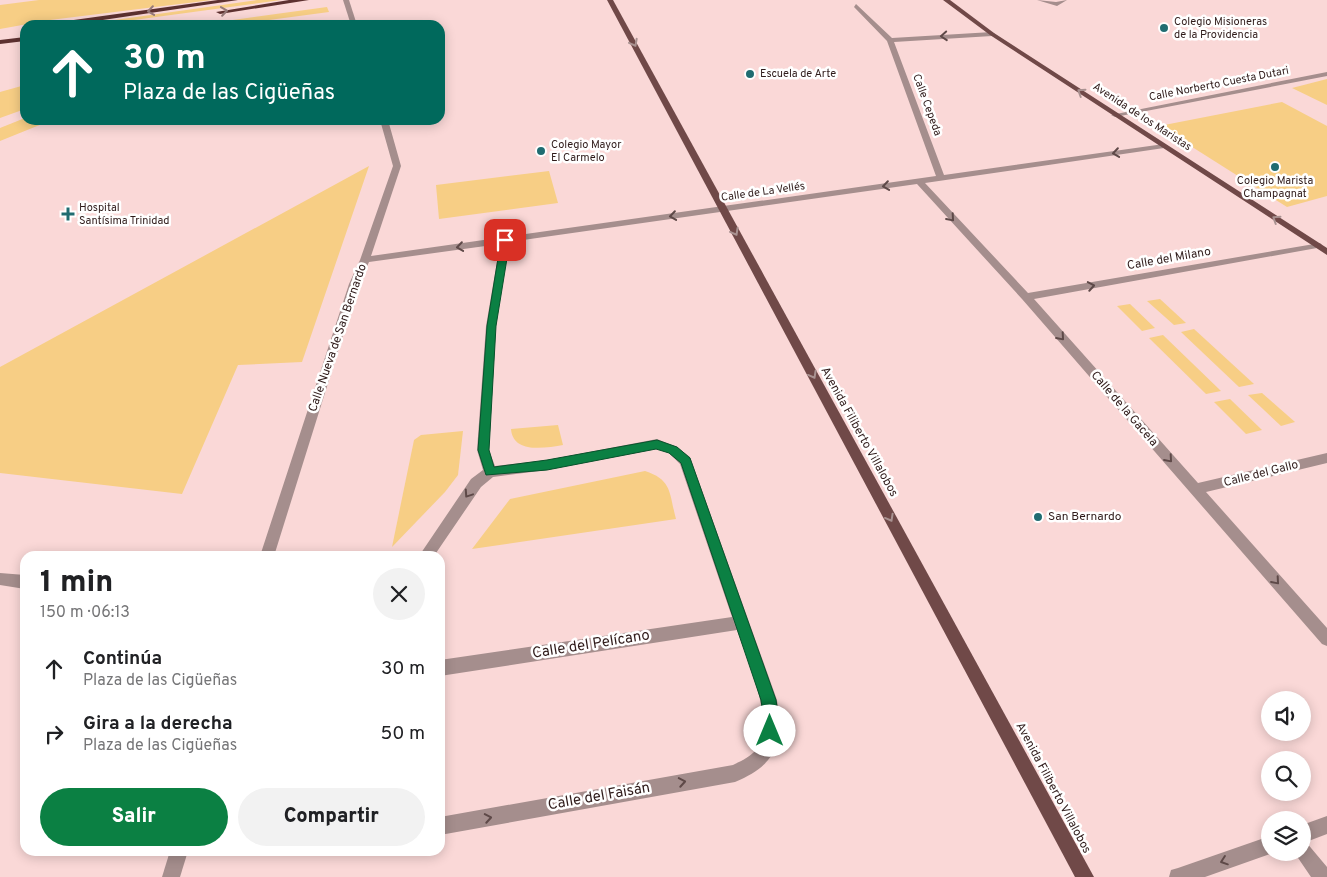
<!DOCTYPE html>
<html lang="es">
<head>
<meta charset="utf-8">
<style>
	:root { --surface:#fff; --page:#f2f2f2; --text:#202124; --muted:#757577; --accent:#0b8043 }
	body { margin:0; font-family:Overpass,sans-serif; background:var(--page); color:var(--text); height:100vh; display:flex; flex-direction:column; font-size:19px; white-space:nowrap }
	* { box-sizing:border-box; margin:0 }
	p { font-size:16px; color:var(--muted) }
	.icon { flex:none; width:28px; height:28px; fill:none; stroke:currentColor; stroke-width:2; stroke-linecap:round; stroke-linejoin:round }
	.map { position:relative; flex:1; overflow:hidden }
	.panel { position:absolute; left:20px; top:551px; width:425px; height:305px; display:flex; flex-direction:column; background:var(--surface); border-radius:15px; box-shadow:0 2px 12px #0003 }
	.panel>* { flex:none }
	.banner { position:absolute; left:20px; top:20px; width:425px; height:105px; border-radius:15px; box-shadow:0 2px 12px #0003; background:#00695c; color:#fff; overflow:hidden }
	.fabs { position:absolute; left:1261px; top:691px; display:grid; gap:10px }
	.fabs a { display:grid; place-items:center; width:50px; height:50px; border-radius:50%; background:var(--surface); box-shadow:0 2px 12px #0003; font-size:25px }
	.pin { position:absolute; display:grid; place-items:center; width:42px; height:42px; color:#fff; margin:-21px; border-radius:10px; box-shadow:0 2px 8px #0006 }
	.me { position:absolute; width:55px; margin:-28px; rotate:0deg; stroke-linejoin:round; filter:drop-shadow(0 0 4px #0008) }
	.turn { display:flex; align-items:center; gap:18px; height:105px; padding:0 20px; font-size:22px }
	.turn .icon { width:65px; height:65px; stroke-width:2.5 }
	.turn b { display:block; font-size:35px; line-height:42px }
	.round { display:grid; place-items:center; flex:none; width:52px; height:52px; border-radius:26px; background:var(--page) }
	.overview { display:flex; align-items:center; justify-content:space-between; height:85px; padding:0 20px }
	h1 { font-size:30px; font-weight:800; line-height:38px }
	.cta { display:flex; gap:10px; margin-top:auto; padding:10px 20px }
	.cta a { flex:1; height:58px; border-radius:30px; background:var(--accent); color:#fff; font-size:20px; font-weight:800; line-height:58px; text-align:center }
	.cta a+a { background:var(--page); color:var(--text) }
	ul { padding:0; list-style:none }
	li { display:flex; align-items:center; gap:15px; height:65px; padding:0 20px }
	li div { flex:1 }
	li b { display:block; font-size:19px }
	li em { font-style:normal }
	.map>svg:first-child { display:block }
</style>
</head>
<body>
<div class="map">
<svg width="1327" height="877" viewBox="0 0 1327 877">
	<rect width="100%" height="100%" fill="#fad8d7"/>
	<!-- green -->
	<g fill="#f7ce85">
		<path d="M39,0H212L50,20L0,29V5Z"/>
		<path d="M257,0H281L97,25H79Z"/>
		<path d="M327,7L329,12L232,25H197Z"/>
		<path d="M1327,79V105L1292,88Z"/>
		<path d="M25,85V109L0,118V92Z"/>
		<path d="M1282,102L1327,126V196L1287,207L1159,126Z"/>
		<path d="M25,118V120H52L0,141V128Z"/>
		<path d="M369,166L302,362L238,365L182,494L0,473V367Z"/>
		<path d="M549,171L558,203L439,219L436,185Z"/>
		<path d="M1160,299L1186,323L1174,325L1147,301Z"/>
		<path d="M1130,304L1155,328L1142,331L1117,306Z"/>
		<path d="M1194,329L1254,384L1239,387L1181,332Z"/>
		<path d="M1163,335L1221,391L1206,394L1149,338Z"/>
		<path d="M1262,393L1295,422L1281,426L1248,395Z"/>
		<path d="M1230,399L1262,430L1246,434L1214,402Z"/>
		<path d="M558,425L563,445C545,448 513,454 511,429Z"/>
		<path d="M463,431L458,475L445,492L392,547L414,440L421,435Z"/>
		<path d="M645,471C673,480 669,494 676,519L472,549L510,499Z"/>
	</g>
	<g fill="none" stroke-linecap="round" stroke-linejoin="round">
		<!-- minor -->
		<g fill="#a58e8d" fill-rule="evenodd">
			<path d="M343,0H349L357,25H351Z"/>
			<path d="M1037,0L1056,2L1067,0L1057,6Z"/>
			<path d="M856,4L892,38L992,32L995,34L992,36L894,42L944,175L1164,144L1168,146L1164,148L925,183L1028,293L1320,243L1322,245L1317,248L1034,299L1198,483L1327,453V463L1206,492L1327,628V646L1322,644L1022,299L917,184L509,242L496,326L489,450L495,466L547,460L657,439L677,447L690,457L777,700C783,744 777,764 735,782L440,835V817L733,765C741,761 750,757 756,750C777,723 746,658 737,630L440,676V660L732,617L680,464L669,453L657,449L547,470L493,477L481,487L434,556H419L471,479L483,470L477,450L486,326L500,244L369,262L359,284L274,556H260L349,284L360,260L393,166L380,120H388L401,166L371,256L936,176L887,41L854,7Z"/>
			<path d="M1327,72V76L1115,117L1111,115Z"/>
			<path d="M0,573L25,575V589L0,585Z"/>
			<path d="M1327,816V834L1306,842L1327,867V877H1311L1294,852H1302V825Z"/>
			<path d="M1270,836V852H1274L1270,854L1205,877H1169L1171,870L1178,868Z"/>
			<path d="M170,851H188L180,877H162Z"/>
		</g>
		<!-- major -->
		<g fill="#704948" fill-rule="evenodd">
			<path d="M607,0H613L1094,877H1075Z"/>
			<path d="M943,0H950L994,33L1327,248V255L990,35Z"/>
		</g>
		<!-- highway -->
		<g fill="#5d3130" fill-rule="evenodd">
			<path d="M218,0H238L69,25H48L52,23Z"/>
			<path d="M289,0H309L220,14L216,12Z"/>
			<path d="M25,37V41L0,44V40Z"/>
		</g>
	</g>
	<!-- one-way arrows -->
	<defs><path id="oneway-chevron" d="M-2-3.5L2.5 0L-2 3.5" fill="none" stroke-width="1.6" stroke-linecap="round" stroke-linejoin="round" transform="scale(1.25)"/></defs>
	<g stroke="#967978">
		<use href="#oneway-chevron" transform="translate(151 11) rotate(172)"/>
		<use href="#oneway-chevron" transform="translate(224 11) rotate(-8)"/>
	</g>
	<g stroke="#5e4948">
		<use href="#oneway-chevron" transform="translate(944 36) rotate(176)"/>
		<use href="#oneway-chevron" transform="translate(1116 153) rotate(172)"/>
		<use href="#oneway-chevron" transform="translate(886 186) rotate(172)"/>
		<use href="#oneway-chevron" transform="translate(673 216) rotate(172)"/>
		<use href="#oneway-chevron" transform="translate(951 218) rotate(49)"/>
		<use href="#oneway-chevron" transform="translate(460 247) rotate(172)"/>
		<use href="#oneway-chevron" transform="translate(1091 286) rotate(-10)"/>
		<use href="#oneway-chevron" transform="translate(1061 337) rotate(49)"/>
		<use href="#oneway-chevron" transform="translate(1169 459) rotate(49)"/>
		<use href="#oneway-chevron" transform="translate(468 494) rotate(124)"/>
		<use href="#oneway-chevron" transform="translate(1276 581) rotate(49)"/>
		<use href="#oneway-chevron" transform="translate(682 782) rotate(-10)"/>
		<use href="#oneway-chevron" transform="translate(488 818) rotate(-10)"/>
		<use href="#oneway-chevron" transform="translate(1224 861) rotate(161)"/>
	</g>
	<g stroke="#a99291">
		<use href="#oneway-chevron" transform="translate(634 43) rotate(62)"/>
		<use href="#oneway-chevron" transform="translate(1081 92) rotate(-147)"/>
		<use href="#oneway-chevron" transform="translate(1276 219) rotate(-147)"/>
		<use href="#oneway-chevron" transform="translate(735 232) rotate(61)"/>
		<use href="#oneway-chevron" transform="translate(813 375) rotate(61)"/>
		<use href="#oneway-chevron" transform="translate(890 518) rotate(61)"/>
	</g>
	<!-- route -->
	<path fill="#0b8043" stroke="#07532c" d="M505,238L510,240L496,326L489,450L494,467L547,460L657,440L677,447L690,458L776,700L779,720L775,736L770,738L764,736C761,728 763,710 761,700L681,463L669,453L656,449L547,470L486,475L478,450L487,326L501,240Z"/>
	<!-- markers -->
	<g fill="#206c71" stroke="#fff" stroke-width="2">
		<circle cx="1164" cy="28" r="5"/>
		<circle cx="750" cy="74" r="5"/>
		<circle cx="541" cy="151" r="5"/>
		<circle cx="1275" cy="167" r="5"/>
		<path d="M65.5 206.5h5v5h5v5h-5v5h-5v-5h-5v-5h5z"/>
		<circle cx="1038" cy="517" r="5"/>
	</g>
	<g text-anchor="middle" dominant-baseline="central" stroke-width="5" stroke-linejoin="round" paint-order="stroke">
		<!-- far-poi labels -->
		<g font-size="11" fill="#2f1b1a" stroke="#fff" text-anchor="start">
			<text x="1174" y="22">Colegio Misioneras<tspan x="1174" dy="13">de la Providencia</tspan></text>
			<text x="760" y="74">Escuela de Arte</text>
			<text x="551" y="145">Colegio Mayor<tspan x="551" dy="13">El Carmelo</tspan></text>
			<text x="1275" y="181" text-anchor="middle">Colegio Marista<tspan x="1275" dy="13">Champagnat</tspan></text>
			<text x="79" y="208">Hospital<tspan x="79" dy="13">Santísima Trinidad</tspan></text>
		</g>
		<!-- far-street labels -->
		<g font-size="11" fill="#2f1b1a" stroke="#fff">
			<text transform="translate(1219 84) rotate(-11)">Calle Norberto Cuesta Dutari</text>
			<text transform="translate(927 105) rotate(70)">Calle Cepeda</text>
			<text transform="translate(1142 117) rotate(33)">Avenida de los Maristas</text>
			<text transform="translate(763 192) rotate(-8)">Calle de La Vellés</text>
		</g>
		<!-- street labels -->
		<g font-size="12" fill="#2f1b1a" stroke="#fff">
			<text transform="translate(1169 259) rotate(-10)">Calle del Milano</text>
			<text transform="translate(338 338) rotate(-71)">Calle Nueva de San Bernardo</text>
			<text transform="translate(1124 409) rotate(49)">Calle de la Gacela</text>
			<text transform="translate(859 432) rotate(61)">Avenida Filiberto Villalobos</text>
			<text transform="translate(1261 474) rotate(-14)">Calle del Gallo</text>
			<text transform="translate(1053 788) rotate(62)">Avenida Filiberto Villalobos</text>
		</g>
		<!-- poi labels -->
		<g font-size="12" fill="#2f1b1a" stroke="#fff" text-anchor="start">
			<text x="1048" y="517">San Bernardo</text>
		</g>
		<!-- near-street labels -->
		<g font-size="15" fill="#2f1b1a" stroke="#fff">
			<text transform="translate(591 645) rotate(-9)">Calle del Pelícano</text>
			<text transform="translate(599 797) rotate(-10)">Calle del Faisán</text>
		</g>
	</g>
</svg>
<div class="fabs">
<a><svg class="icon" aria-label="sound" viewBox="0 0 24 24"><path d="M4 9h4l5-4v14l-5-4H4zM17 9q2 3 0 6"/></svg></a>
<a><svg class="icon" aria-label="search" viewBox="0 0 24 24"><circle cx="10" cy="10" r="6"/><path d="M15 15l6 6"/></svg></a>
<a><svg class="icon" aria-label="layers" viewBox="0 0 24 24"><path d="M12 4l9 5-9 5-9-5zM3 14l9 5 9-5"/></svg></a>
</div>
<div class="pin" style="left:505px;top:240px;background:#d93025"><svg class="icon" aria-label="arrive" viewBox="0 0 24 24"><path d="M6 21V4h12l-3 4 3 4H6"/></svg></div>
<svg class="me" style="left:770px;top:731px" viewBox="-20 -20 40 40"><circle r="19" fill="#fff"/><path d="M0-13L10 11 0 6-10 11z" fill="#0b8043"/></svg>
<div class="banner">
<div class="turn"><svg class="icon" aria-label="ahead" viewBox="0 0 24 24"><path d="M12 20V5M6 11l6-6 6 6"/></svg><div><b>30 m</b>Plaza de las Cigüeñas</div></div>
</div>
<section class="panel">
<div class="overview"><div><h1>1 min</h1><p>150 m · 06:13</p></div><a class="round"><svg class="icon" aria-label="close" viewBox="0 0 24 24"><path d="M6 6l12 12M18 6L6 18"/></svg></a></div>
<ul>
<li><svg class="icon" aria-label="ahead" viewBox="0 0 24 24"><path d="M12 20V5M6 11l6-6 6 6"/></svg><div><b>Continúa</b><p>Plaza de las Cigüeñas</p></div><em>30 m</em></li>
<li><svg class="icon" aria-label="right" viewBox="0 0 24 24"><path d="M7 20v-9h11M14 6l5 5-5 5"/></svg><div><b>Gira a la derecha</b><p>Plaza de las Cigüeñas</p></div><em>50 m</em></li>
</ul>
<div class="cta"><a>Salir</a><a>Compartir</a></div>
</section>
</div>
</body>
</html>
